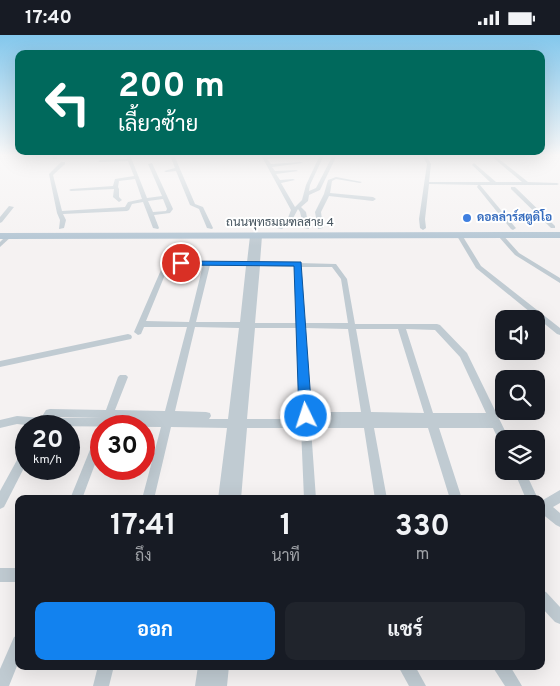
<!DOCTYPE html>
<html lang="th">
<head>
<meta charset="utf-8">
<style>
	:root { --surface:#171b24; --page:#20242c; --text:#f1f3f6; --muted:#9ea1a6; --accent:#1282ef }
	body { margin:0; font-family:Overpass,Sarabun,sans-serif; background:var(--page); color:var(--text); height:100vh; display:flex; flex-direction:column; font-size:19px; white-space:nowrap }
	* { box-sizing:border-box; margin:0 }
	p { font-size:16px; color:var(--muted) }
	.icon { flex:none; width:28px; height:28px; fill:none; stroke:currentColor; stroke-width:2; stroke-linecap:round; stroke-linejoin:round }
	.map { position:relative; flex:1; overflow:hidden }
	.side { position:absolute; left:15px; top:460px; width:530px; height:175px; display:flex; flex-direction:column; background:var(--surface); border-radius:10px; box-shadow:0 5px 20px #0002 }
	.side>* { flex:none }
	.guide { position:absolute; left:15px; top:15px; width:530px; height:105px; border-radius:10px; box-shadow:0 5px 20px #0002; background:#00695c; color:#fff; overflow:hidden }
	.controls { position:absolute; left:495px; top:275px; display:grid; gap:10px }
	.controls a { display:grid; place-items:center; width:50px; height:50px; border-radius:10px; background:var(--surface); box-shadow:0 5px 20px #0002; font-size:25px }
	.speed { position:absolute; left:15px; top:380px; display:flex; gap:10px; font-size:25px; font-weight:700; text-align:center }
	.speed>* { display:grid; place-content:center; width:65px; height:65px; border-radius:50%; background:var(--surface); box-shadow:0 5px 20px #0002; line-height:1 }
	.speed small { font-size:12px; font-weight:400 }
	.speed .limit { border:8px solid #d22; background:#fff; color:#111 }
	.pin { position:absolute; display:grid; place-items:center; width:42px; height:42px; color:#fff; margin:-21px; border:2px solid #fff; border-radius:50%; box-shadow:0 1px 5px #0007 }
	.me { position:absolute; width:55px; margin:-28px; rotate:356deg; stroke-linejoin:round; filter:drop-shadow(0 0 4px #0008) }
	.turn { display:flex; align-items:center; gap:18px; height:105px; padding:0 20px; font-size:22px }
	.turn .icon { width:65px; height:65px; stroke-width:2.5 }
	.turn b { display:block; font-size:35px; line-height:42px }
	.eta { display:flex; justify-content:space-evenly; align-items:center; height:85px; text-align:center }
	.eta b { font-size:30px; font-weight:700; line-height:35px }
	.primary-button { display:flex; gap:10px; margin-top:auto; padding:10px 20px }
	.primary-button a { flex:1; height:58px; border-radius:10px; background:var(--accent); color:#fff; font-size:20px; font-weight:700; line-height:58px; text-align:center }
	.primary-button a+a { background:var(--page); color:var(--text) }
	.status { display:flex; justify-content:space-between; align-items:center; height:35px; padding:0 25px; background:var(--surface); direction:ltr }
	.status svg { height:14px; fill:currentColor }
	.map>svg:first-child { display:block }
</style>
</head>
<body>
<div class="status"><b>17:40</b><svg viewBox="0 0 49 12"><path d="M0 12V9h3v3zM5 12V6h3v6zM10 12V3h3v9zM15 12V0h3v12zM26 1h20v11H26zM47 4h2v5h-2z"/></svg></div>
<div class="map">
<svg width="560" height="651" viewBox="0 0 560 651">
	<rect width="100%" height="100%" fill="#f5f2f2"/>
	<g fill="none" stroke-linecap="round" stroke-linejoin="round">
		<!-- street -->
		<g fill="#c0cbd2" fill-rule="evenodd">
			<rect x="53" y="120" width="4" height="4"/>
			<path d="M126,120H130L147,163L162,161L148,129L152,128L173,174L170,178L154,180L159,193L158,194L153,193L143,167L132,169L129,175L127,176L63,179L66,185L64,193L59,194L60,185L57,178L49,139L61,127H65V129L53,140L62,176L125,172L128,167L142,164L135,144L119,146L118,152L119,154V162L122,165L119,167L113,162L114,154L71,156L69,155L71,154L113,151L115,144L134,141L128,126L100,127L98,126L100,125L127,124ZM163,164L167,174L166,176L153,177L148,166Z"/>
			<path d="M170,120H174L195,169L203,172L213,193L212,194L207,193L199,174L190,170L176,136L166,137L164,136L175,133Z"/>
			<path d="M261,120H265L266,122L307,120L267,124L271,129L301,127L303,128L272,132L275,136L296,135L298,136L276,139L280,145L293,144L295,145L281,148L295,172L302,165L306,150L320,120H324L310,150L309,156L316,153L333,120H337L320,155L309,160L308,166L301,172L306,177L309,194L304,193L300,177L298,174L292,185L282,194L277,193L288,183L291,175Z"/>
			<path d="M422,120H426L431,129L429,147H490L472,130L474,128L496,147H522L490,120H494L528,147L557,148L559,149L557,150H480L515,192L516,193L513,195L511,194L477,152L478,150L429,149L425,184L426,193L423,195L420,193L419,184L427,129Z"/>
			<path d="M336,142L362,147L360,148L336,144L332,146L330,158L373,162L376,164L373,166L329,161L321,177L323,193L318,194L315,177L324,159L328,145Z"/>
			<path d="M511,152H515L555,191V193H551L511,154Z"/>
			<path d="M9,171L14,172L2,187L0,188V182Z"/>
			<path d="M253,199L256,201L259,199L262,201L260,227L336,229L347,244L355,289H437L440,290L467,318L509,404H504V409L500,408L493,393H439L462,464H450L428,393H374L387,464H375L364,393H311L316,464H304L301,393H247L241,464H218L227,393L171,392L154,464H142L161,392L36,391L17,389L0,393V385L17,381L41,383L46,375L50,374L106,375L118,342L120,340H126L128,342L115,375L165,376L187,292H144L141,299L138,300L134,297L164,228L167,226L247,227L250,201ZM169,230H203L189,287L146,286ZM210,230L246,231L240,287H196ZM260,231L295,232L297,288H255ZM301,232H332L341,244L348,288H305ZM195,292L239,293L228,384H209L211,381L210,378L206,377L175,376ZM255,293H297L301,384H247ZM305,293L348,294L361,377H319L315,378L314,381L317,384H311ZM356,294H398L424,378L371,377ZM406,294L435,295L460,322L486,378H433ZM53,382L102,383H52Z"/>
			<path d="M7,200L12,201L0,212V207Z"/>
			<path d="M458,200H462L481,231L560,293V300L557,299L476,233L457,201Z"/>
			<path d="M499,200H503L519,218L560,243V248L515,220L499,202Z"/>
			<path d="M128,299L131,300L132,302L131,304L0,332V326Z"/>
			<path d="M101,396V413L82,464H70L96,400L97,397Z"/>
			<path d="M26,414V429L4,472L0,474V456L22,416Z"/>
			<path d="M514,436H525L538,464H526Z"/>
			<path d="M560,455V468L553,472L560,478V492L556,490L541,478V464L543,465Z"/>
			<rect x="0" y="533" width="19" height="14"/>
			<path d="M541,555L546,557L560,572V589L555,587L541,572Z"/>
			<path d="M19,600V626L9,651H0V634L14,602Z"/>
			<path d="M98,631H114L109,651H93Z"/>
			<path d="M198,631H229L227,651H211V648V651H195Z"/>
			<path d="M398,631H415L426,651H409Z"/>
			<path d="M492,631H510L522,651H505Z"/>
		</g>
		<!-- primary -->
		<path fill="#b1c4d2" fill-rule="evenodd" d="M560,197V203L0,204V198Z"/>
	</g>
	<!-- sky -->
	<linearGradient id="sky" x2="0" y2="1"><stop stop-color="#83c7ec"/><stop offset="0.57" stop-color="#faf9f9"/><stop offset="1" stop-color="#faf9f9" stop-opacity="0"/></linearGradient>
	<rect width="560" height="211" fill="url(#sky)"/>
	<!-- route -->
	<path fill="#1282ef" stroke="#0c549b" d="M181,226L301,227L312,381L310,385L306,387L301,385L299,381L294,231L178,230L176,228Z"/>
	<!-- markers -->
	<circle fill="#3f7fe0" stroke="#fff" stroke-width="2" cx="467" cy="183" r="5"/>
	<g text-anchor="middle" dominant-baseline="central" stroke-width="4" stroke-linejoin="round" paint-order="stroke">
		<!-- far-shop labels -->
		<g font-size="12" font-weight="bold" fill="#366cbe" stroke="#fff" text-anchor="start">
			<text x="477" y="183">ดอลล่าร์สตูดิโอ</text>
		</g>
		<!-- far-street labels -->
		<g font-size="12" fill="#495761" stroke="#fff">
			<text x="280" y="188">ถนนพุทธมณฑลสาย 4</text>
		</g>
	</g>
</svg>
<div class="controls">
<a><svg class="icon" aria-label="sound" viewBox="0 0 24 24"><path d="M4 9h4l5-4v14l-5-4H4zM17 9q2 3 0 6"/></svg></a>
<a><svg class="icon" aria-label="search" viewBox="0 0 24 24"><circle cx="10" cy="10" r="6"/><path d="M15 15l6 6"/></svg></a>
<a><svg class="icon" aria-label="layers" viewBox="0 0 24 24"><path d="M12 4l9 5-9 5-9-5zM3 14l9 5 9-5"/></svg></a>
</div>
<div class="speed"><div>20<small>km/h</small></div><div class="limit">30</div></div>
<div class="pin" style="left:181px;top:228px;background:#d93025"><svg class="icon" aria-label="arrive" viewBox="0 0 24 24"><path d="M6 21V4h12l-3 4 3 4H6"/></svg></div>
<svg class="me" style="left:306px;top:381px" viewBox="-20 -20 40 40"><circle r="17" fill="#1282ef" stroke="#fff" stroke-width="3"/><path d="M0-11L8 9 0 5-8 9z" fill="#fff"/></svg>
<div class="guide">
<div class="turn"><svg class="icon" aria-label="left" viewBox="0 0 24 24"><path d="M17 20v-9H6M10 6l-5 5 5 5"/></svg><div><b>200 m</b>เลี้ยวซ้าย</div></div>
</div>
<section class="side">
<div class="eta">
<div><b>17:41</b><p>ถึง</p></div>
<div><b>1</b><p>นาที</p></div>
<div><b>330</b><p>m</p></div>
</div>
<div class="primary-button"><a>ออก</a><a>แชร์</a></div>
</section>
</div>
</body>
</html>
